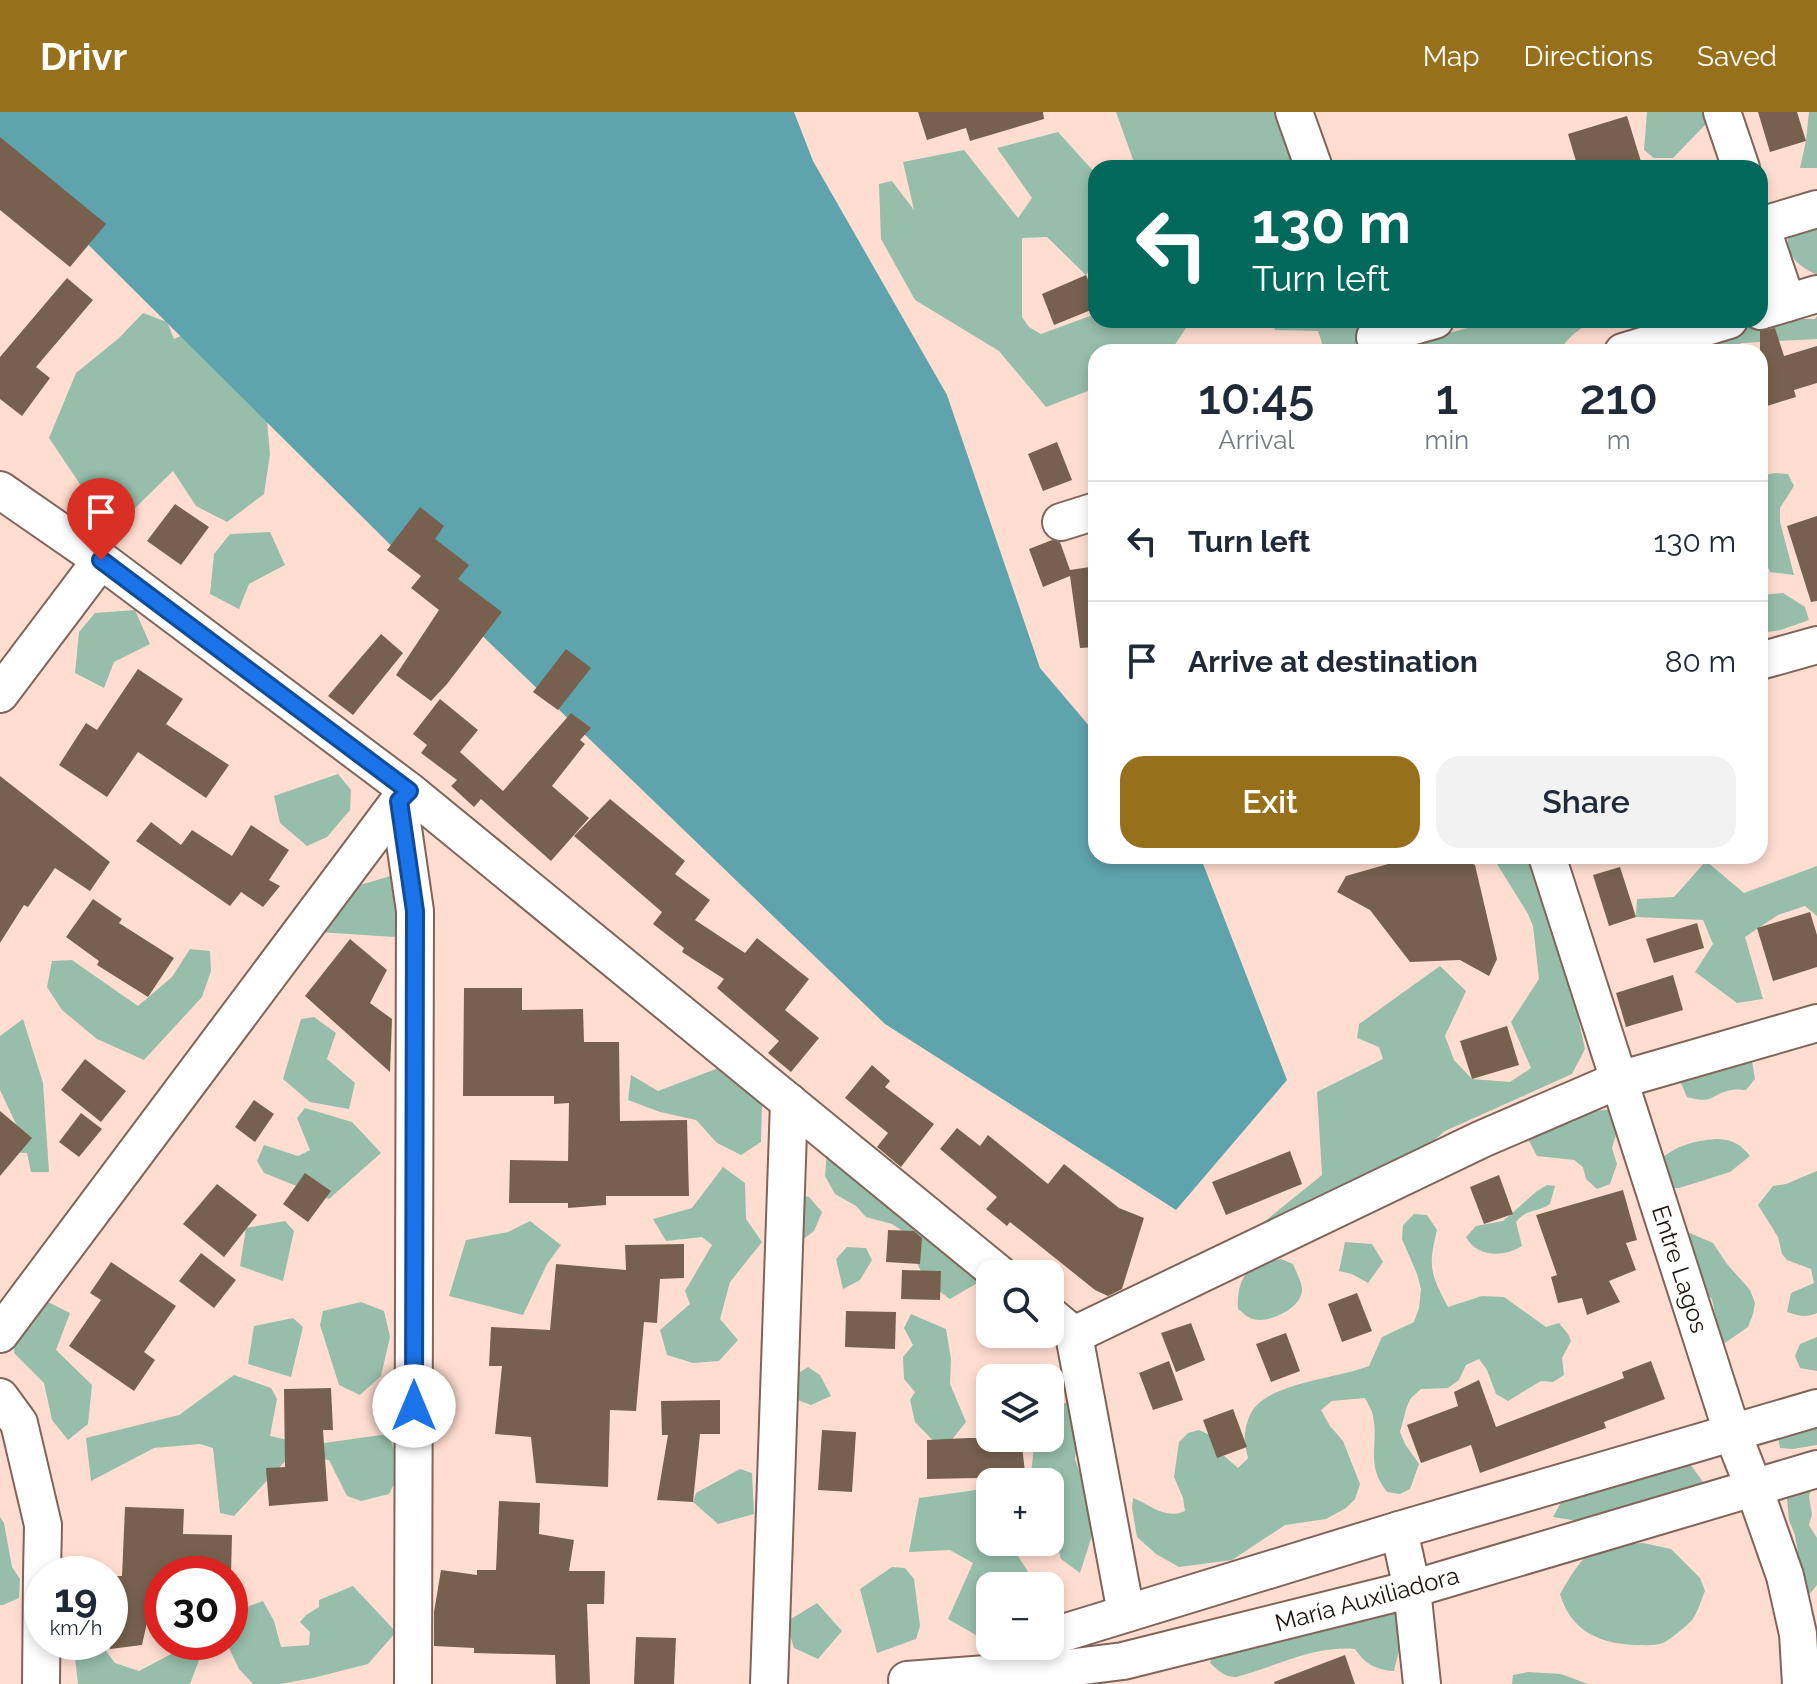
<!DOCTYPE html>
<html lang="en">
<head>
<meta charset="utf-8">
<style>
	:root { --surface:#fff; --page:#f2f2f3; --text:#1f2937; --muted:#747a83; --line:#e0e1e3; --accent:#97701b }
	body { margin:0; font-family:Raleway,sans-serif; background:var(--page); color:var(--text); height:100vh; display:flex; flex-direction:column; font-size:30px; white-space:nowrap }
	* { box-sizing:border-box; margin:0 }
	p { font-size:26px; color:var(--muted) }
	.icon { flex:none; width:44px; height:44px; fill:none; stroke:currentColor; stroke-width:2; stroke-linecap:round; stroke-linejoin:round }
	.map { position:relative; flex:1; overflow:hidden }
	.drawer { position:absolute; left:1088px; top:232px; width:680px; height:520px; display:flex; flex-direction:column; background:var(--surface); border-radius:24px; box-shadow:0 4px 12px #0003 }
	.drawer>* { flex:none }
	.banner { position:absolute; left:1088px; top:48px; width:680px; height:168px; border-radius:24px; box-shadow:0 4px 12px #0003; background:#00695c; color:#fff; overflow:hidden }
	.controls { position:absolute; left:976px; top:1148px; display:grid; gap:16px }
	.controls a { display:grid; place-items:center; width:88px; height:88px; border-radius:16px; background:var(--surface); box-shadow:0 4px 12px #0003; font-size:40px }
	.speed { position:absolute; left:24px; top:1444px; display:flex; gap:16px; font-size:40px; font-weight:700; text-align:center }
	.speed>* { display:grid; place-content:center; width:104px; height:104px; border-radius:50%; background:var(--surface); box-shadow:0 4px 12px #0003; line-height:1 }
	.speed small { font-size:20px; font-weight:400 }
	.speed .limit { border:12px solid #d22; background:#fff; color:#111 }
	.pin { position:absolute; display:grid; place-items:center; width:68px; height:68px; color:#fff; margin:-82px -34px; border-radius:50% 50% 50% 0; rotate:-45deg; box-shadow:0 0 8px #0007 }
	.pin .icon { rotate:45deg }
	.me { position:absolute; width:88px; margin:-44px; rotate:0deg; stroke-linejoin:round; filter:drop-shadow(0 0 6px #0008) }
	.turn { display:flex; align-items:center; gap:28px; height:168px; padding:0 32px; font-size:36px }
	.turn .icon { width:104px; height:104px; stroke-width:2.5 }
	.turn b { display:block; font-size:56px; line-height:68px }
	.eta { display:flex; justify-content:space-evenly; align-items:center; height:136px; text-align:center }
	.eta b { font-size:48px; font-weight:600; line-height:56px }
	.button { display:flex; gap:16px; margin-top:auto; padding:16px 32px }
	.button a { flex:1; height:92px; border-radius:24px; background:var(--accent); color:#fff; font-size:32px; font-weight:600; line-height:92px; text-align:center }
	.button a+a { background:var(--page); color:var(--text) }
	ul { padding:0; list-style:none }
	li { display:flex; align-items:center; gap:24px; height:120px; padding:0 32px; border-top:2px solid var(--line) }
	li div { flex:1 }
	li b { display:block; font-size:30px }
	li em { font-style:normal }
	header { display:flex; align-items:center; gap:48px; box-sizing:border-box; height:112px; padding:0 40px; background:var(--accent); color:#fff }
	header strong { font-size:38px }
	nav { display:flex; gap:44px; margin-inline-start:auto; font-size:28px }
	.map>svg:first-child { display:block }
</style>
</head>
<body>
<header>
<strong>Drivr</strong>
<nav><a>Map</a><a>Directions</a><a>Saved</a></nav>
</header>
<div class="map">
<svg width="1817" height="1572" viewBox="0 0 1817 1572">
	<rect width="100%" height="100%" fill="#ffded1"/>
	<!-- green -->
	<g fill="#96beaa">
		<path d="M1116,0H1276L1296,56H1136Z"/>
		<path d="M1647,0H1702L1706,12L1673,46H1654L1644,38Z"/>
		<path d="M1809,0H1817V56H1800L1806,29Z"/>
		<path d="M1058,20L1096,62V148L1086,163L1047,125L1022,126V205L1029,215L1041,222L1090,204L1096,206V208H1104L1115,211L1120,208H1185L1186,216L1170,240H1096V276L1046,295L999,239L915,188L881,127L879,72L892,69L914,98L903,50L964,38L1018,106L1032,86L997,36Z"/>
		<path d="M1817,107V163C1798,154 1786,144 1788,123Z"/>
		<path d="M1777,181L1803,207H1815L1817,204V227L1742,231L1716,240H1646L1726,217Z"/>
		<path d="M143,201L167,210L174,227L187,221L265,287L270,342L264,382L227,410L196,394L173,359L130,401L86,381L49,326L76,261L119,226Z"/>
		<path d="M1271,208H1356L1363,240H1325L1318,219L1275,218Z"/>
		<path d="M1493,208H1596C1582,215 1566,225 1560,240H1422L1425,226L1457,219Z"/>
		<path d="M1775,361L1788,362L1794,374L1780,396V410L1794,463L1770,460L1760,435V364Z"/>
		<path d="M270,420L285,453L249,472L239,497L210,482L214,442L230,422Z"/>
		<path d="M1783,481L1805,495L1809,508L1781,518L1760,521V483Z"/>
		<path d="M135,498L150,532L114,550L104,576L75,561L79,520L95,501Z"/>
		<path d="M338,662L351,678L350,698L327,725L307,734L280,711L274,684Z"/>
		<path d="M1492,744H1542L1585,937L1572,962L1445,1019L1351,1100L1254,1118L1322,1063L1317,980L1383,947L1379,935L1357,926L1359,912L1440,854L1466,879L1445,924L1454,948L1472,967L1510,970L1531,956L1511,910L1539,867L1533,814L1528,802Z"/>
		<path d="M1706,749L1744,781L1817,754V804L1805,794L1778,803L1745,825L1763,887L1737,891L1695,860L1713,832L1703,808L1636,805L1637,787L1674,785Z"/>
		<path d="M394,763L415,799L395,825L317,820L353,775Z"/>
		<path d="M190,837L210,839L211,859L202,885L144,948L97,927L62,898L47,875L52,849L72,848L138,894L172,865Z"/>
		<path d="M314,905L336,921L327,947L355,971L349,997L310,990L283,967L301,907Z"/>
		<path d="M23,907L43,971L49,1060H31L27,1041L5,1040L17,1014L0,978V924Z"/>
		<path d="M1752,949L1755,967L1746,978C1742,978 1737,977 1732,978C1709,982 1716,993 1687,985L1680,969L1730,952Z"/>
		<path d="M721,955L762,990L761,1030L741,1043L717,1031L696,1008L660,1000L628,988L631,963L658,979Z"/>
		<path d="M305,996L352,1010L381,1041L329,1087L264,1061L257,1049L264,1033L298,1044L310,1038L297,1006Z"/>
		<path d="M1614,997L1621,1006L1612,1036L1617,1052L1610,1072L1597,1077L1586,1067L1583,1055L1574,1048L1537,1044L1527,1025L1567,1002Z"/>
		<path d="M1716,1027C1732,1027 1740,1032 1750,1044L1730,1060L1679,1076H1664L1660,1048C1676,1033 1694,1029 1716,1027Z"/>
		<path d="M827,1038L981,1160L979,1170L950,1187C923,1168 916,1157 910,1124L892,1112L866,1105L856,1094L835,1082L825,1064Z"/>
		<path d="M723,1055L745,1071L746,1107L762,1130L730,1170L720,1207L738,1228L719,1249L693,1251L667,1243L660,1218L690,1192L685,1179L712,1133L702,1125L666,1129L653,1107L692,1096Z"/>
		<path d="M1817,1059V1201C1806,1206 1799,1204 1787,1200L1791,1181L1814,1171L1811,1157L1787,1148L1782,1142L1778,1125L1758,1093L1773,1074L1786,1072Z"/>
		<path d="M1547,1073L1555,1074L1550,1092C1537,1101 1527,1096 1516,1110L1522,1134C1504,1145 1477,1146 1466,1125L1476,1114L1503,1109L1537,1079Z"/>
		<path d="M796,1082L809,1085L822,1100L814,1119L801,1129L773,1122L766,1105Z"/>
		<path d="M1414,1102L1427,1103L1437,1118C1428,1155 1430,1161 1448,1195L1482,1184L1504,1185L1546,1215L1559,1211L1568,1222L1571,1229L1562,1246L1564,1263L1553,1270L1541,1269L1508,1289L1496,1282L1487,1258L1479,1247L1466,1253L1459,1268L1448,1276L1421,1277L1411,1286L1407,1294L1400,1320L1405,1332L1419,1352L1410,1377L1400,1382L1387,1380C1365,1352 1379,1334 1373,1304C1372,1298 1368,1292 1365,1286L1332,1289L1321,1298L1330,1314L1343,1329L1360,1372L1355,1387L1346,1396L1326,1407L1285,1413L1232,1448L1179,1455L1156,1442L1137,1425L1132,1396L1133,1386C1152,1393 1164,1408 1185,1399L1183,1386L1174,1365L1179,1330L1188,1321L1199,1318L1212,1324L1223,1343L1238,1356L1248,1346C1246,1338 1244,1329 1245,1321C1246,1312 1250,1299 1257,1293C1280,1270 1338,1266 1369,1254L1382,1225L1414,1210L1419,1196L1421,1177L1417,1162L1402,1127L1403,1113Z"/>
		<path d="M285,1109L294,1119L283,1169L240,1154L246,1116Z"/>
		<path d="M530,1109L561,1133L547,1152L523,1203L449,1184L466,1128L508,1120Z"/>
		<path d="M1690,1121L1713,1131L1727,1152L1750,1178L1755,1191L1753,1202L1748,1215L1722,1233L1698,1223L1715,1202L1712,1187L1684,1162L1680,1129Z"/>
		<path d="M1345,1130L1372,1132L1383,1150L1368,1171L1352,1162L1339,1159Z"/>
		<path d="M847,1135L866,1136L872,1148L860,1168L843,1177L836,1147Z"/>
		<path d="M1281,1147L1293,1152C1296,1159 1301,1169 1302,1176C1304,1195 1270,1212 1253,1207C1248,1206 1243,1201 1238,1197C1237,1181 1240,1162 1255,1154C1262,1150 1273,1149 1281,1147Z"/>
		<path d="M48,1190L70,1201L56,1238L92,1273L88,1312L68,1328L52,1308L44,1271L14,1241L16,1214Z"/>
		<path d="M361,1190L384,1199L390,1225L381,1264L360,1283L339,1273L320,1213L323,1199Z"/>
		<path d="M911,1202L946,1217L951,1247L950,1272L966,1310L943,1339L915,1310L910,1288L915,1280L904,1267L903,1245L913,1233L904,1216Z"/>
		<path d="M293,1206L303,1215L291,1265L248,1252L254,1214Z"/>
		<path d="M1817,1225V1259L1800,1256L1795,1244L1800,1232Z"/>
		<path d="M808,1255L820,1263L831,1284L811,1293L798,1288L789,1277L792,1265Z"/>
		<path d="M234,1263L271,1276L277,1287L270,1324L310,1333L388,1322L402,1357L389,1382L361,1389L347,1384L329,1348L290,1344L234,1404L220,1401L213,1336L200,1332L154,1336L91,1369L86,1326L179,1303Z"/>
		<path d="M1083,1282L1075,1347L1096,1411L1080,1461L1061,1447L1050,1407V1370H1030L1035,1326H1050V1299Z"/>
		<path d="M1817,1289V1333L1793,1337L1780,1336L1776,1315Z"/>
		<path d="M1688,1349L1703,1370L1630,1392L1584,1410L1553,1405L1566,1381Z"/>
		<path d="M740,1357L752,1361L754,1402L718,1412L693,1390L696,1381Z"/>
		<path d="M1812,1375L1809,1384L1812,1402L1809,1413L1817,1426V1473L1808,1484L1800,1454L1795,1423L1789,1408L1787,1387L1779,1377Z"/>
		<path d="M990,1376V1396L983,1398L987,1433L1014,1438L1029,1461L1026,1474H990V1492L981,1526L948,1507L973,1451L950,1438L909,1440L919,1386Z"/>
		<path d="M0,1405L4,1411L12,1455L20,1467L19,1486L3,1493H0Z"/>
		<path d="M1643,1431L1671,1437L1700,1466L1705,1479C1701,1488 1698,1500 1692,1508C1688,1513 1668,1529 1663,1531C1655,1534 1645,1533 1637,1533C1601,1532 1571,1520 1560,1482C1571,1464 1582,1441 1604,1434C1616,1431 1631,1432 1643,1431Z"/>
		<path d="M892,1455L905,1456L914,1467L920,1514L916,1527L877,1541L860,1477Z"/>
		<path d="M353,1474L396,1520L368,1552L313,1566L280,1572H253L239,1557L227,1532L230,1530V1526L244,1496L263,1489L274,1509L281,1535L309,1533L310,1520L300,1510L306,1503L319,1495V1488Z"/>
		<path d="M817,1491L842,1519L818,1547L794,1536L786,1510Z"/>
		<path d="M1394,1495C1406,1525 1401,1529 1394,1559C1376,1558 1365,1552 1355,1537C1314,1533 1275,1555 1236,1565C1224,1565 1219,1559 1210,1551L1212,1544Z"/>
		<path d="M82,1530H99L115,1551L139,1559L175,1540L199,1548L190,1572H78L74,1536Z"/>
		<path d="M1528,1560L1561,1562L1588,1572H1512L1513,1563Z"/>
	</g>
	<!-- water -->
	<path fill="#5fa3ad" d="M0,0H794L813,49L947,283L1040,556L1096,622V744H1200L1287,968L1176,1098L885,912L469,511L0,45Z"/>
	<!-- building -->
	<g fill="#77614e">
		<path d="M918,0H1043L1044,7L970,29L966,16L927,28Z"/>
		<path d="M1758,0H1797L1806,29L1770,40Z"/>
		<path d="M1627,4L1643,56H1578L1568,22Z"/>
		<path d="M0,25L106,112L70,155L0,98Z"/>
		<path d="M1086,163L1096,187V196L1054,213L1042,182Z"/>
		<path d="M67,166L93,188L36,255L50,266L22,304L0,287V245Z"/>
		<path d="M1775,216L1784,244L1817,234V271L1794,278L1796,285L1760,296V219Z"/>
		<path d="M1057,330L1072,368L1043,379L1028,342Z"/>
		<path d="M175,392L209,415L181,453L147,429Z"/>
		<path d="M420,395L444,414L435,427L469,453L458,467L502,500L447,572L431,589L396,563L439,498L411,476L421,464L387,438Z"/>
		<path d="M1817,404V489L1811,490L1787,414Z"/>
		<path d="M1052,428L1060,430L1070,458L1096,454V535L1080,536L1070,464L1043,475L1029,437Z"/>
		<path d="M381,522L403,541L353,603L328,584Z"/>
		<path d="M566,537L591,556L558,598L533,580Z"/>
		<path d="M138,557L183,587L166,612L229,653L206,686L138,640L107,685L59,653L86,611L97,618Z"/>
		<path d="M440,587L478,618L460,640L503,679L571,601L591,616L580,628L585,632L552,674L589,706L551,749L481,687L474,695L451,674L457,668L421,641L427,633L413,622Z"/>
		<path d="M0,664L110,750L90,779L55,756L28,795L24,793L0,831Z"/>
		<path d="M610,687L685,749L675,762L710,788L695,808L745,841L757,826L809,867L785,898L819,926L791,960L768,941L779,929L717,876L724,867L682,840L684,836L653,812L662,800L574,724Z"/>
		<path d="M151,710L181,733L192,718L232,744L251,713L289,738L269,768L280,774L263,795L241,780L230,794L136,729Z"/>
		<path d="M1416,744H1458L1475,753L1497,847L1489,864L1460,848L1410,850L1370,798L1337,780L1346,764Z"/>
		<path d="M1620,755L1636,805L1609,814L1593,763Z"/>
		<path d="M93,787L122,807L119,811L174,846L148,885L97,853L99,849L66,825Z"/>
		<path d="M1810,800L1817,823V855L1773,869L1757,816Z"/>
		<path d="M1697,811L1704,836L1654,851L1646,827Z"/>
		<path d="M350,827L387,858L370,891L392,907L390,960L305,884Z"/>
		<path d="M1673,863L1683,898L1626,915L1616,881Z"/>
		<path d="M464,876H522V898L583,897L584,930H619L620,1009L687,1008L689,1084H606V1093L568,1096V1091H509L510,1048L568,1049L569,991L554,992V984H463Z"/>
		<path d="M1507,914L1519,953L1472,967L1460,929Z"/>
		<path d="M85,947L126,979L101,1010L61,978Z"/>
		<path d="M872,953L890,969L885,975L934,1012L901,1055L877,1035L888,1021L845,986Z"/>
		<path d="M254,988L274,1002L255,1030L235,1015Z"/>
		<path d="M0,999L32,1026L0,1064Z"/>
		<path d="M81,1001L102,1017L79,1045L59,1030Z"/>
		<path d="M957,1016L980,1034L988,1023L1048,1072L1064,1052L1119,1096L1144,1106L1122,1177L1108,1184L1095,1178L1010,1110L1007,1114L986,1097L997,1085L940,1037Z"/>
		<path d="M1290,1039L1302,1072L1226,1103L1212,1070Z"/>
		<path d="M305,1061L331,1079L308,1110L283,1092Z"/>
		<path d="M1499,1063L1513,1102L1484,1112L1470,1075Z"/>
		<path d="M217,1072L257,1103L224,1145L183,1112Z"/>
		<path d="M1623,1078L1637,1128L1626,1131L1636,1158L1609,1169L1620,1190L1587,1203L1582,1186L1558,1191L1551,1165L1557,1163L1536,1103Z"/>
		<path d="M888,1118L914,1119L922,1126L920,1152L886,1150Z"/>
		<path d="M684,1132V1166L660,1167L657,1211L644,1210L636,1299L610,1298L608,1375L536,1371L531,1325L495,1322L502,1254H489L491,1215L550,1218L556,1152L626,1158L625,1133Z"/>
		<path d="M201,1141L236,1168L214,1196L179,1169Z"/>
		<path d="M111,1150L176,1194L144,1240L155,1248L134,1279L69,1234L101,1188L90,1181Z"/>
		<path d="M902,1158L941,1159L940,1188L901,1187Z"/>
		<path d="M1357,1181L1372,1219L1342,1230L1328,1192Z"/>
		<path d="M846,1199L896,1200L895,1237L845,1235Z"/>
		<path d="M1191,1211L1205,1248L1176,1260L1161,1221Z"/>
		<path d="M1286,1221L1300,1259L1271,1270L1256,1232Z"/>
		<path d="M1169,1249L1183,1288L1153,1298L1139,1261Z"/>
		<path d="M1651,1249L1665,1287L1604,1310L1606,1316L1480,1361L1471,1333L1421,1351L1407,1313L1458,1294L1454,1280L1479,1268L1496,1315L1624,1266L1622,1260Z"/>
		<path d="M331,1276L333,1318H323L328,1389L269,1394L266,1356L285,1355L284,1277Z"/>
		<path d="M720,1288V1322H700L693,1390L657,1388L668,1323H662L661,1289Z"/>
		<path d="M1233,1297L1247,1335L1217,1346L1203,1308Z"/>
		<path d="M822,1318L856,1320L852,1380L818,1378Z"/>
		<path d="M968,1326H1021L1025,1360L977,1366L927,1367V1328Z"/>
		<path d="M499,1389L540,1391L539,1422L574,1428L569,1459H605L604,1492H587L590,1572H556L555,1543L474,1541V1536L434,1534V1500L441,1458L477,1463V1458H496Z"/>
		<path d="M125,1395L184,1397L183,1422L232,1423L231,1462H162V1497H150L142,1533L110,1537V1464H122Z"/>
		<path d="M636,1525L676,1526L674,1572H634Z"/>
		<path d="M1345,1543L1355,1572H1275L1274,1570Z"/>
	</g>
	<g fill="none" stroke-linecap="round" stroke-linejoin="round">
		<!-- minor casing -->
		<g stroke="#806459" stroke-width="40">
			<g id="minor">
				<path d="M1294,0L1314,56"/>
				<path d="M1722,0L1741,56"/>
				<path d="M1760,111L1787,191"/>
				<path d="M1760,114L1817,97"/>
				<path d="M1760,199L1817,182"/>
				<path d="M1375,225L1435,208"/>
				<path d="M1623,240L1729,208"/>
				<path d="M0,378L101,448L409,679L999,1162"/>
				<path d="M1061,410L1096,399"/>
				<path d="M1760,549L1817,533"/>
				<path d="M0,582L101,448"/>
				<path d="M399,689L415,799L413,1572"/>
				<path d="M1547,744L1732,1320L1754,1376L1785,1464L1798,1522L1801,1572"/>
				<path d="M1050,1203L1074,1223L1126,1501"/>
				<path d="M0,1222L399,689L408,680"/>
				<path d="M1074,1223L1482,1027L1619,968L1817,911"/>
				<path d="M0,1285L19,1311L43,1413L42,1462"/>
				<path d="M1399,1418L1412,1477L1422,1572"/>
				<path d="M1050,1525L1399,1418L1817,1296"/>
				<path d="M907,1568L1067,1556L1123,1549L1412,1477L1817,1357"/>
				<path d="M41,1572L42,1464"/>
				<path d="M769,1572L789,990"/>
			</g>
		</g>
		<!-- minor -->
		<use href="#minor" stroke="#fff" stroke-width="36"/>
	</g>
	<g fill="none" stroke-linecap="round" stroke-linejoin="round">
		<!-- route casing -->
		<g stroke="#114b97" stroke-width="20">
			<path id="route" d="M101,448L409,679L399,689L415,799L414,1294"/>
		</g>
		<!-- route -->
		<use href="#route" stroke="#1a73e8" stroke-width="14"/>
	</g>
	<g text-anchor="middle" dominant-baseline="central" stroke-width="6" stroke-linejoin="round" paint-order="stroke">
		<!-- street labels -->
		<g font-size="24" fill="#1e130e" stroke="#fff">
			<text transform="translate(1680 1157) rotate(72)">Entre Lagos</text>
			<text transform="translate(1367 1487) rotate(-15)">María Auxiliadora</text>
		</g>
	</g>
</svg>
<div class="controls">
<a><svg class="icon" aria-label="search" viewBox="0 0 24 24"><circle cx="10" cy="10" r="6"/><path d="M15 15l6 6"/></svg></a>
<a><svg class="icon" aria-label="layers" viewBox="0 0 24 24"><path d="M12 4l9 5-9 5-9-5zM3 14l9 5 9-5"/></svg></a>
<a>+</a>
<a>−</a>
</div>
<div class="speed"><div>19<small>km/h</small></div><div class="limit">30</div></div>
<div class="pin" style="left:101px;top:448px;background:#d93025"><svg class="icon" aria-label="arrive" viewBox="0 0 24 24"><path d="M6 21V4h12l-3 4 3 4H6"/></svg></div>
<svg class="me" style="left:414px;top:1294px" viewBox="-20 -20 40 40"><circle r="19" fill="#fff"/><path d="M0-13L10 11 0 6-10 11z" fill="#1a73e8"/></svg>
<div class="banner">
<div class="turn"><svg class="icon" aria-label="left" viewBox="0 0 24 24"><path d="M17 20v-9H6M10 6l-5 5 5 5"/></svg><div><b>130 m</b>Turn left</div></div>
</div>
<section class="drawer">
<div class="eta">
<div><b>10:45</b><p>Arrival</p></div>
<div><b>1</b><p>min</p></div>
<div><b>210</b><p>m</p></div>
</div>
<ul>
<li><svg class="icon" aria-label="left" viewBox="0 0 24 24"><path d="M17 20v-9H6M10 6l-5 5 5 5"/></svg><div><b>Turn left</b></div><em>130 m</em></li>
<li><svg class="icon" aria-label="arrive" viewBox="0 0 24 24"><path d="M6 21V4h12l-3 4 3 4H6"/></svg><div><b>Arrive at destination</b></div><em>80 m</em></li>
</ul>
<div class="button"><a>Exit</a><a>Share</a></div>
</section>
</div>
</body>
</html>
